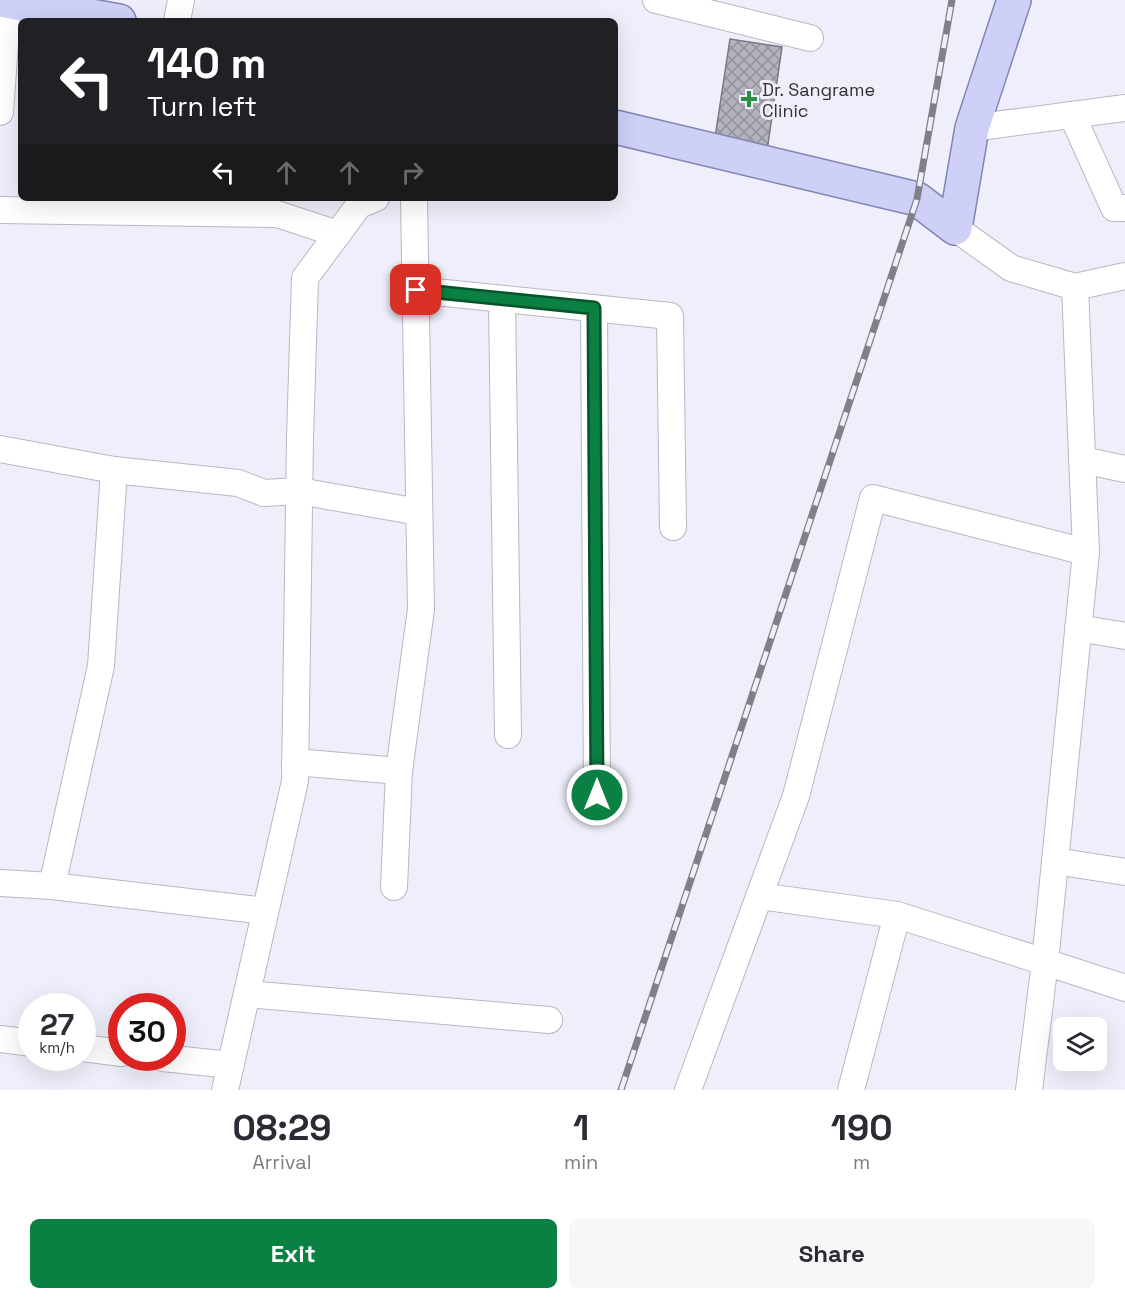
<!DOCTYPE html>
<html lang="en">
<head>
<meta charset="utf-8">
<style>
	:root { --surface:#fff; --page:#f7f7f7; --text:#2b2b33; --muted:#7c7c81; --accent:#0b8043 }
	body { margin:0; font-family:"Space Grotesk",sans-serif; background:var(--page); color:var(--text); height:100vh; display:flex; flex-direction:column; font-size:22px; white-space:nowrap }
	* { box-sizing:border-box; margin:0 }
	p { font-size:20px; color:var(--muted) }
	.icon { flex:none; width:33px; height:33px; fill:none; stroke:currentColor; stroke-width:2; stroke-linecap:round; stroke-linejoin:round }
	.map { position:relative; height:1090px; overflow:hidden }
	.panel { display:flex; flex-direction:column; background:var(--surface); flex:1 }
	.panel>* { flex:none }
	.guide { position:absolute; left:18px; top:18px; width:600px; height:183px; border-radius:9px; box-shadow:0 6px 24px #0002; background:#202124; color:#fff; overflow:hidden }
	.buttons { position:absolute; left:1053px; top:1017px; display:grid; gap:12px }
	.buttons a { display:grid; place-items:center; width:54px; height:54px; border-radius:9px; background:var(--surface); box-shadow:0 6px 24px #0002; font-size:30px }
	.speed { position:absolute; left:18px; top:993px; display:flex; gap:12px; font-size:30px; font-weight:700; text-align:center }
	.speed>* { display:grid; place-content:center; width:78px; height:78px; border-radius:50%; background:var(--surface); box-shadow:0 6px 24px #0002; line-height:1 }
	.speed small { font-size:15px; font-weight:400 }
	.speed .limit { border:9px solid #d22; background:#fff; color:#111 }
	.pin { position:absolute; display:grid; place-items:center; width:51px; height:51px; color:#fff; margin:-26px; border-radius:12px; box-shadow:0 3px 9px #0006 }
	.me { position:absolute; width:66px; margin:-33px; rotate:0deg; stroke-linejoin:round; filter:drop-shadow(0 0 4px #0008) }
	.turn { display:flex; align-items:center; gap:21px; height:126px; padding:0 30px; font-size:27px }
	.turn .icon { width:78px; height:78px; stroke-width:2.5 }
	.turn b { display:block; font-size:42px; line-height:51px }
	.lanes { display:flex; align-items:center; height:57px; padding:0 30px; background:#0003; justify-content:center; gap:30px; direction:ltr }
	.lanes .off { opacity:.35 }
	.eta { display:flex; justify-content:space-evenly; align-items:center; height:102px; text-align:center }
	.eta b { font-size:36px; font-weight:800; line-height:42px }
	.action { display:flex; gap:12px; margin-top:auto; padding:12px 30px }
	.action a { flex:1; height:69px; border-radius:9px; background:var(--accent); color:#fff; font-size:24px; font-weight:800; line-height:69px; text-align:center }
	.action a+a { background:var(--page); color:var(--text) }
	.map>svg:first-child { display:block }
</style>
</head>
<body>
<div class="map">
<svg width="1125" height="1090" viewBox="0 0 1125 1090">
	<defs>
		<pattern id="building-cross-hatch" width="8" height="8" patternUnits="userSpaceOnUse" patternTransform="scale(1.5)"><rect width="8" height="8" fill="#b2b3be"/><path d="M0 0l8 8M0 8l8-8" fill="none" stroke="#91929b"/></pattern>
	</defs>
	<rect width="100%" height="100%" fill="#eeeffa"/>
	<!-- building -->
	<path fill="url(#building-cross-hatch)" stroke="#787983" stroke-width="1.5" d="M730,39L782,47L767,151L714,144Z"/>
	<g fill="none" stroke-linecap="round" stroke-linejoin="round">
		<!-- minor casing -->
		<g stroke="#b8b8c3" stroke-width="28">
			<g id="minor">
				<path d="M656,0L810,38"/>
				<path d="M177,21L181,0"/>
				<path d="M0,112L8,2"/>
				<path d="M1072,115L1114,208H1125"/>
				<path d="M972,128L1125,108"/>
				<path d="M0,210L277,214L338,234"/>
				<path d="M955,228L1011,268L1075,287L1125,276"/>
				<path d="M416,290L670,316L673,527"/>
				<path d="M502,299L508,735"/>
				<path d="M594,308L597,795"/>
				<path d="M0,449L114,470L238,483L264,493L299,491L419,512"/>
				<path d="M1082,460L1125,469"/>
				<path d="M1078,628L1125,636"/>
				<path d="M295,762L399,771"/>
				<path d="M1055,861L1125,872"/>
				<path d="M0,883L52,886L265,911"/>
				<path d="M52,886L101,666L114,470"/>
				<path d="M394,887L399,771L421,609L414,198"/>
				<path d="M759,896L897,915L851,1090"/>
				<path d="M897,915L1045,962L1086,552"/>
				<path d="M247,994L549,1020"/>
				<path d="M0,1039L32,1043"/>
				<path d="M82,1048L122,1053"/>
				<path d="M163,1058L231,1065"/>
				<path d="M225,1090L295,781L300,438L305,278L359,205L376,198"/>
				<path d="M688,1090L796,796L873,498L1086,552L1075,287"/>
				<path d="M1029,1090L1045,962L1125,988"/>
			</g>
		</g>
		<!-- major casing -->
		<g stroke="#8284b1" stroke-width="36">
			<g id="major">
				<path d="M0,0L119,21"/>
				<path d="M615,127L917,199L955,228L972,128L1014,0"/>
			</g>
		</g>
		<!-- minor -->
		<use href="#minor" stroke="#fff" stroke-width="26"/>
		<!-- major -->
		<use href="#major" stroke="#ced0f8" stroke-width="33"/>
		<!-- rail casing -->
		<g stroke="#808188" stroke-width="7">
			<path id="rail" d="M621,1090L917,199L952,0"/>
		</g>
		<!-- rail -->
		<use href="#rail" stroke="#eeeffa" stroke-width="4.5" stroke-dasharray="14" stroke-linecap="butt"/>
	</g>
	<g fill="none" stroke-linecap="round" stroke-linejoin="round">
		<!-- route casing -->
		<g stroke="#07532c" stroke-width="15">
			<path id="route" d="M416,290L594,308L597,795"/>
		</g>
		<!-- route -->
		<use href="#route" stroke="#0b8043" stroke-width="10"/>
	</g>
	<!-- markers -->
	<path fill="#2c8e42" stroke="#eeeffa" stroke-width="2" d="M746 90h6v6h6v6h-6v6h-6v-6h-6v-6h6z"/>
	<g text-anchor="middle" dominant-baseline="central" stroke-width="6" stroke-linejoin="round" paint-order="stroke">
		<!-- poi labels -->
		<g font-size="18" fill="#303135" stroke="#eeeffa" text-anchor="start">
			<text x="762" y="89">Dr. Sangrame<tspan x="762" dy="21">Clinic</tspan></text>
		</g>
	</g>
</svg>
<div class="buttons">
<a><svg class="icon" aria-label="layers" viewBox="0 0 24 24"><path d="M12 4l9 5-9 5-9-5zM3 14l9 5 9-5"/></svg></a>
</div>
<div class="speed"><div>27<small>km/h</small></div><div class="limit">30</div></div>
<div class="pin" style="left:416px;top:290px;background:#d93025"><svg class="icon" aria-label="arrive" viewBox="0 0 24 24"><path d="M6 21V4h12l-3 4 3 4H6"/></svg></div>
<svg class="me" style="left:597px;top:795px" viewBox="-20 -20 40 40"><circle r="17" fill="#0b8043" stroke="#fff" stroke-width="3"/><path d="M0-11L8 9 0 5-8 9z" fill="#fff"/></svg>
<div class="guide">
<div class="turn"><svg class="icon" aria-label="left" viewBox="0 0 24 24"><path d="M17 20v-9H6M10 6l-5 5 5 5"/></svg><div><b>140 m</b>Turn left</div></div>
<div class="lanes"><svg class="icon" aria-label="left" viewBox="0 0 24 24"><path d="M17 20v-9H6M10 6l-5 5 5 5"/></svg><svg class="icon off" aria-label="ahead" viewBox="0 0 24 24"><path d="M12 20V5M6 11l6-6 6 6"/></svg><svg class="icon off" aria-label="ahead" viewBox="0 0 24 24"><path d="M12 20V5M6 11l6-6 6 6"/></svg><svg class="icon off" aria-label="right" viewBox="0 0 24 24"><path d="M7 20v-9h11M14 6l5 5-5 5"/></svg></div>
</div>
</div>
<section class="panel">
<div class="eta">
<div><b>08:29</b><p>Arrival</p></div>
<div><b>1</b><p>min</p></div>
<div><b>190</b><p>m</p></div>
</div>
<div class="action"><a>Exit</a><a>Share</a></div>
</section>
</body>
</html>
